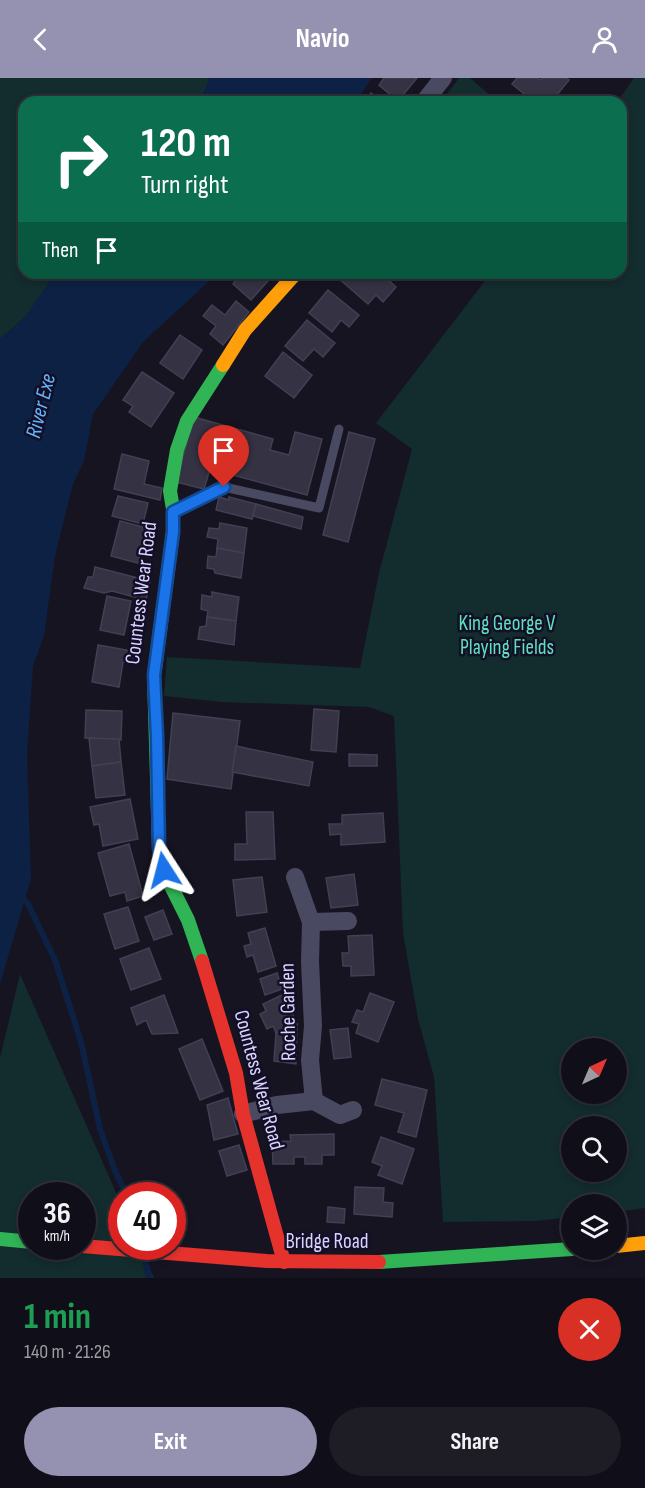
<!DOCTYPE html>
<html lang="en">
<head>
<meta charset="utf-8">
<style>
	:root { --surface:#100f19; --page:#1e1d26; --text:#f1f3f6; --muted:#9c9ca2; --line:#302f38; --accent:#9591b1 }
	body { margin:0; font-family:"Sofia Sans Condensed",sans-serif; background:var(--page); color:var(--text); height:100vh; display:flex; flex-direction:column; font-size:22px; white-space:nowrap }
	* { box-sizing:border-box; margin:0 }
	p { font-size:20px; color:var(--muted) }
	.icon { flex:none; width:33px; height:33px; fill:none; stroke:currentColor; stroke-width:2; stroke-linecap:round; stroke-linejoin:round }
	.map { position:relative; height:1200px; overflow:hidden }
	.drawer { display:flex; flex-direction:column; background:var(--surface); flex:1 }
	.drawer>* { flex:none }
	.top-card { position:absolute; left:18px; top:18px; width:609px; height:183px; border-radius:18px; box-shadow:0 3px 9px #0003,0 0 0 2px var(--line); background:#0b6e4f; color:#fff; overflow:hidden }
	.needle { width:39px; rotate:44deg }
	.controls { position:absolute; left:561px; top:960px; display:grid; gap:12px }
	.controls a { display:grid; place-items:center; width:66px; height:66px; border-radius:50%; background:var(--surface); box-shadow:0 3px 9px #0003,0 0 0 2px var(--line); font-size:30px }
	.speed { position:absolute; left:18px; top:1104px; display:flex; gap:12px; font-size:30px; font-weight:700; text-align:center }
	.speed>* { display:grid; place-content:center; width:78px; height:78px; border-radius:50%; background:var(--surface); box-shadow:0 3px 9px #0003,0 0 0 2px var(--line); line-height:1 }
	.speed small { font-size:15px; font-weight:400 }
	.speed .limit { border:9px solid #d22; background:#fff; color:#111 }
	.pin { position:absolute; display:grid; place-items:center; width:51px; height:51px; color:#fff; margin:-62px -26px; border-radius:50% 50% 50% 0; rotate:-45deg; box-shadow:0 0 6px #0007 }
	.pin .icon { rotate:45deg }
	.me { position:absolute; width:66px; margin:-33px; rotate:351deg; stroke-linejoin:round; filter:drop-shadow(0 0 4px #0008) }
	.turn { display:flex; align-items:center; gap:21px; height:126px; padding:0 24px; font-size:27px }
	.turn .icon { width:78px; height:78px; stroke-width:2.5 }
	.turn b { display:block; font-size:42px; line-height:51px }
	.then { display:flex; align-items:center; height:57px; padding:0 24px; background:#0003; gap:12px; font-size:22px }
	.round { display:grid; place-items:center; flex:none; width:63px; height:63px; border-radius:32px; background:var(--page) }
	.head { display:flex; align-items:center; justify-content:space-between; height:102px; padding:0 24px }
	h1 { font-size:36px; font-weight:700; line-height:45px; color:#1e9e55 }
	.action { display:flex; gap:12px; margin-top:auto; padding:12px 24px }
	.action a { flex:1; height:69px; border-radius:36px; background:var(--accent); color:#fff; font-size:24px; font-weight:700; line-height:69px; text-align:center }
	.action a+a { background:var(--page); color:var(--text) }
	header { display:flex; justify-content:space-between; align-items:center; height:78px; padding:0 24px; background:var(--accent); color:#fff; font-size:27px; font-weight:700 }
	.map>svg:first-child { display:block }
</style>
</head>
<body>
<header><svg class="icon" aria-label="back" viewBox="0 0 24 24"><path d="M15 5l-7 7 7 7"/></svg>Navio<svg class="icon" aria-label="person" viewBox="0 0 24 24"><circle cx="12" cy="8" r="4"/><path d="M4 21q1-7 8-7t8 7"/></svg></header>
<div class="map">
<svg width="645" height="1200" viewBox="0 0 645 1200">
	<rect width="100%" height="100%" fill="#161421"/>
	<!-- green -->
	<g fill="#132c2d" fill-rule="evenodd">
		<path d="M0,0H210L200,24H24V195H55L46,211L26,238L0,261Z"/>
		<path d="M459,0H470L498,24H441Z"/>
		<path d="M634,0H645V1130L617,1134L616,1126H572L571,1139L536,1143L443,1144L434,999L418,941L403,855L394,638L369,629L222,624L164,618L167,579L360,590L379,495L412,371L376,345L491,195H621V24H617ZM572,970H616V1016H572ZM572,1048H616V1094H572Z"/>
		<path d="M20,896L121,1126L122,1168L140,1169L154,1200H0V980ZM32,1118H82V1168H32Z"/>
	</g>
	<!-- water -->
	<g fill="#0d2144">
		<path d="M210,0H372L356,24H200Z"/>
		<path d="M55,195H218L143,264L93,336L84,383L73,406L55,478L44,558L33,588L27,676L31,801L0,906V261L26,238Z"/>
	</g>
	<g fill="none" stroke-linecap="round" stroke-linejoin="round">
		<!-- stream -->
		<g stroke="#0d2144" stroke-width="6">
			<path d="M21,817L28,826L55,882L81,964L100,1051L115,1093L127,1118"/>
			<path d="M145,1181L149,1200"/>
		</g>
	</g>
	<!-- building -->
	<g fill="#343243" stroke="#433f54" stroke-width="1.5">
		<path d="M384,0H417L398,23L379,7Z"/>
		<path d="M517,0H537L540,2L542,0H566L569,2L556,18L564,24H534L512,6Z"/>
		<path d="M371,15L382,24H364Z"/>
		<path d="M242,195H275L251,222L233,206Z"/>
		<path d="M341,195H381L396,209L383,224L376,217L368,226L337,199Z"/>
		<path d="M328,212L359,237L349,249L341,242L332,254L309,235Z"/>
		<path d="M236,223L249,234L223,267L210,256L216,248L203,238L212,227L225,237Z"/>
		<path d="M307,242L335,265L323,279L314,271L303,283L285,268Z"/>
		<path d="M180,257L202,272L183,301L160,285Z"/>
		<path d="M283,274L312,297L294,320L265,298Z"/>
		<path d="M142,294L174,315L151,349L129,334L133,328L123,322Z"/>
		<path d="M194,339L273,361L270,372L289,377L295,354L322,361L307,417L210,391L204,411L176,404Z"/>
		<path d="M349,354L375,361L348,464L323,457Z"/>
		<path d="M122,376L149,383L144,406L162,410L160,422L114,411Z"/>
		<path d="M118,418L148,425L143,446L112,438Z"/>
		<path d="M219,419L229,422V419L256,426L252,441L216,432Z"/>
		<path d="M256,426L303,439L301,451L253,438Z"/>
		<path d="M120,443L147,450L138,485L111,478Z"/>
		<path d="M220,445L247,450L244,475L217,470L218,461L207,459L209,450L219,451Z"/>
		<path d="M217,470L244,475L241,500L215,495L214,491L207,490L208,478L216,479Z"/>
		<path d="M95,489L150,503L146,522L112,513L104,515L84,510L88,499H93Z"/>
		<path d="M212,514L239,519L236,543L207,539L208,533L201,531L202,517L212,519Z"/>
		<path d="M107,518L131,523L124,557L100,552Z"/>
		<path d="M207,539L236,543L234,567L198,561L200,549L206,548Z"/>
		<path d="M98,567L138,574L135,586L123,584L119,609L92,604Z"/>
		<path d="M314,631L339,633L336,674L311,672Z"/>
		<path d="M86,632L122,633L121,662L85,660Z"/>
		<path d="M173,635L240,643L231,711L167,701Z"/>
		<path d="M89,660L119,661L121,684L92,688Z"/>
		<path d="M236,668L313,684L309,708L232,694Z"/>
		<path d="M349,676L377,677V688H349Z"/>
		<path d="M121,684L125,717L96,720L92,688Z"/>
		<path d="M130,721L138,761L103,768L99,746L94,747L90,729Z"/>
		<path d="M246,734H273L275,781L235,782V766H247Z"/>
		<path d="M383,735L385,764L341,767V756L330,757L329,746H342V737Z"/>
		<path d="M129,766L143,818L127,823L125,814L110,818L98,775Z"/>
		<path d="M354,796L358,827L331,830L326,800Z"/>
		<path d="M262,799L267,834L237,838L233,802Z"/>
		<path d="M128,829L139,863L115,871L104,836Z"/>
		<path d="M163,832L172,856L154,862L145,839Z"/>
		<path d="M265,850L276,888L258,894L253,877L247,879L244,868L251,866L248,855Z"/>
		<path d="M372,857L374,897L351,898V888H343L342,875H349L348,858Z"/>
		<path d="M149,870L161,901L131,912L120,881Z"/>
		<path d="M277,895L282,911L265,917L260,901Z"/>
		<path d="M370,915L394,924L378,964L356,955L359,946L352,944L357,932L363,934Z"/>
		<path d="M284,916L297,946L276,955L273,948L267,951L260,936L266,933L263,926Z"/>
		<path d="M164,917L178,955L152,956L146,942L137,947L131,930Z"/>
		<path d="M297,946L296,986L274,983L276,955Z"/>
		<path d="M348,950L351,979L334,981L330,952Z"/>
		<path d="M202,961L223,1013L200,1022L179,971Z"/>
		<path d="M382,1001L427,1012L416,1059L398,1054L404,1035L375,1027Z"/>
		<path d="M228,1020L238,1056L214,1062L207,1027Z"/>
		<path d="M334,1056V1077H322V1086H305V1079H294V1086H273L272,1064L291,1063L290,1057Z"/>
		<path d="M381,1059L414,1071L402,1106L378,1097L382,1088L372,1084Z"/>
		<path d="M239,1067L247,1092L227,1098L219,1073Z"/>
		<path d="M355,1109L384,1110L383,1124L393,1125L392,1139L354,1136Z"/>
		<path d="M328,1129L345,1131L344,1145L327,1144Z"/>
	</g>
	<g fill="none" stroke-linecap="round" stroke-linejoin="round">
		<!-- lane -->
		<path stroke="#4a4962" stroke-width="9" d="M175,432L224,409L319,430L339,351"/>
		<!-- street -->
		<g stroke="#4a4962" stroke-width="18">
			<path d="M424,24L443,0"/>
			<path d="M311,844L348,843"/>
			<path d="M314,1023L340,1037L353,1032"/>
			<path d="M243,1036L277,1027L314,1023L310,982L313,948L310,884L311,844L295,799"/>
		</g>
		<!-- fast -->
		<g stroke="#30b455" stroke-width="14">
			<path d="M202,883L188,842L163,792L159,770L154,598L173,454V431L170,413L177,372L187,343L223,287"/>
			<path d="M0,1161L32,1164"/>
			<path d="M379,1184L572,1171"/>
		</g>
		<!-- slow -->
		<g stroke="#ff9f0a" stroke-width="14">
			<path d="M223,287L245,252L296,195"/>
			<path d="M616,1168L645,1165"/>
		</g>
		<!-- jam -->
		<g stroke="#e5322d" stroke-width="14">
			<path d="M202,883L236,995L243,1036L284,1184"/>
			<path d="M82,1168L267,1183L379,1184"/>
		</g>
	</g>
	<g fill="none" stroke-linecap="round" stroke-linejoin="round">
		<!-- route casing -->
		<g stroke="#114b97" stroke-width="15">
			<path id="route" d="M164,792L159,770L157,658L154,597L173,454V434L224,409"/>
		</g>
		<!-- route -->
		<use href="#route" stroke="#1a73e8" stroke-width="10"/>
	</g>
	<g text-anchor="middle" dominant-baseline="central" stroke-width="5" stroke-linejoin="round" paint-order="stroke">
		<!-- street labels -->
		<g font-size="21" fill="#d9d4ff" stroke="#130f26">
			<text transform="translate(141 515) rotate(-83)">Countess Wear Road</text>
			<text transform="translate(288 934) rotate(-91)">Roche Garden</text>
			<text transform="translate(259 1002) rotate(75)">Countess Wear Road</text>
			<text x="327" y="1163">Bridge Road</text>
		</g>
		<!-- park labels -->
		<g font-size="21" fill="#5fe0c0" stroke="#130f26">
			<text x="507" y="545">King George V<tspan x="507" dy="24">Playing Fields</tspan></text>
		</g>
		<!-- water labels -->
		<g font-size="22" font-style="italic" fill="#62b6ff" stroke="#130f26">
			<text transform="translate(41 328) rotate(-76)">River Exe</text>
		</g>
	</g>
</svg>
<div class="controls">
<a><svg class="needle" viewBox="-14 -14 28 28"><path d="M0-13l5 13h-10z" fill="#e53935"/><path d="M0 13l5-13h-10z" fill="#9c9ca2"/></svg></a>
<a><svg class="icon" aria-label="search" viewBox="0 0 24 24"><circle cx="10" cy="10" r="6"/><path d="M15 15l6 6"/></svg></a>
<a><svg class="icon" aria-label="layers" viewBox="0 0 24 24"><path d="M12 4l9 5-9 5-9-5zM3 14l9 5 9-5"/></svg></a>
</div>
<div class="speed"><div>36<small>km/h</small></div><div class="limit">40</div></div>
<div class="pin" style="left:224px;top:409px;background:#d93025"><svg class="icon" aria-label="arrive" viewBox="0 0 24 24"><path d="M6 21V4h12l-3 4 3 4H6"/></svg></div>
<svg class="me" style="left:164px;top:792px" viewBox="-20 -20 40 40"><path d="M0-17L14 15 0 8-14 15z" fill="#1a73e8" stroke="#fff" stroke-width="4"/></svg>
<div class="top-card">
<div class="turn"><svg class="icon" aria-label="right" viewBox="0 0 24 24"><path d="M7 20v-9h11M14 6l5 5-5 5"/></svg><div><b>120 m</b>Turn right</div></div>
<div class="then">Then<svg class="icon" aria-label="arrive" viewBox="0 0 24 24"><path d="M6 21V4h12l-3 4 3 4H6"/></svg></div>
</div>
</div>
<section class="drawer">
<div class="head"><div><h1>1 min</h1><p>140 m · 21:26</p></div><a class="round" style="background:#d93025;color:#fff"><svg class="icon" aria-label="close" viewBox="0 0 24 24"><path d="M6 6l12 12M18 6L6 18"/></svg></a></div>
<div class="action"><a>Exit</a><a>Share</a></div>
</section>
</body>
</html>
